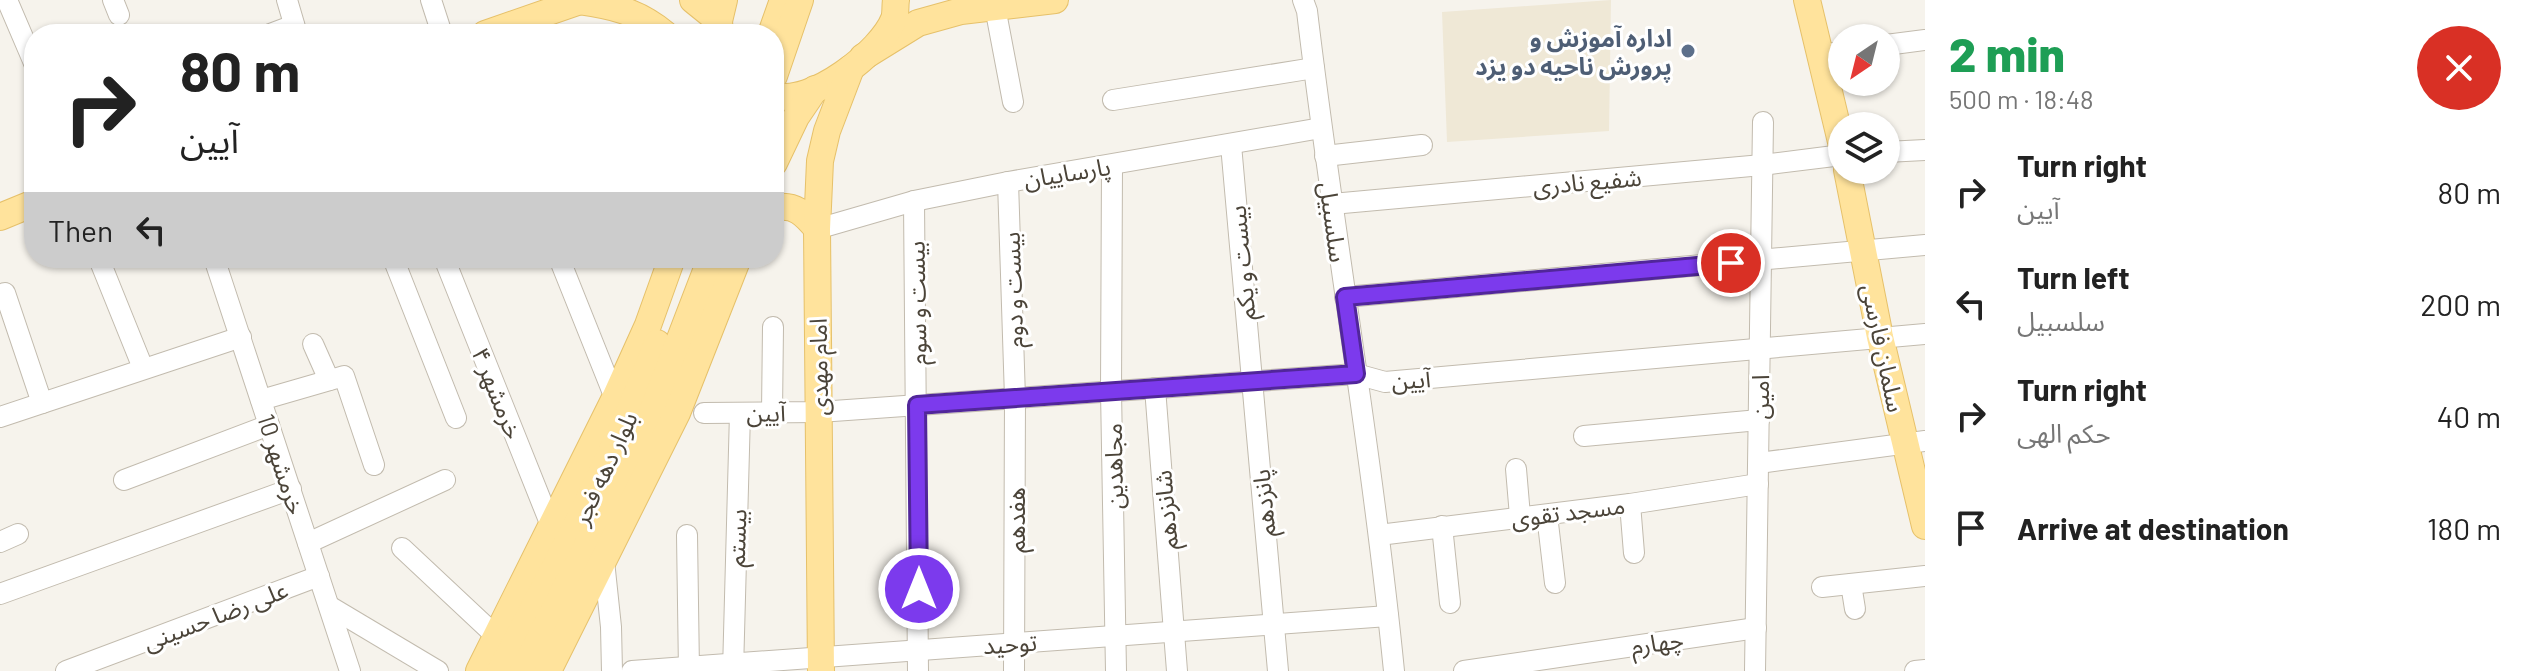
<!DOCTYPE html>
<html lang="en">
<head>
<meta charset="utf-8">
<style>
	:root { --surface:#fff; --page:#f6f6f6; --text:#222; --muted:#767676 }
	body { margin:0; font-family:Barlow,"Noto Sans Arabic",sans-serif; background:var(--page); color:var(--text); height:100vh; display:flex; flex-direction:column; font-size:30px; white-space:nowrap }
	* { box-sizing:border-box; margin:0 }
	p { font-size:26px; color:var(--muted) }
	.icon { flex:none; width:44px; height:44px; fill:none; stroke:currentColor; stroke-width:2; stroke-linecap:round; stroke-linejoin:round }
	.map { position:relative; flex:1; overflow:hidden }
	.sheet { display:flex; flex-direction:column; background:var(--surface); width:600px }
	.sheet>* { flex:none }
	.hud { position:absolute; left:24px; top:24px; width:760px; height:244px; border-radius:32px; box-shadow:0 2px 6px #0004; background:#fff; color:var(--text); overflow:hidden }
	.needle { width:52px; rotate:215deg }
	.tools { position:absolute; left:1828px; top:24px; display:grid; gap:16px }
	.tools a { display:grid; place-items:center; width:72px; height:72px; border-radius:50%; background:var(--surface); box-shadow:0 2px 6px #0004; font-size:40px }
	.pin { position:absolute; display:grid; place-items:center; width:68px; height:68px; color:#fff; margin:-34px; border:4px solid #fff; border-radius:50%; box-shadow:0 2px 8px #0007 }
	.me { position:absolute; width:88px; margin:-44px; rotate:0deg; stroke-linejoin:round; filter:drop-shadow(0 0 6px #0008) }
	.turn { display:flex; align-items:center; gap:28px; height:168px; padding:0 24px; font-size:36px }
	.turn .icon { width:104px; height:104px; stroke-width:2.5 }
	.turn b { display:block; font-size:56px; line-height:68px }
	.then { display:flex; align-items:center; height:76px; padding:0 24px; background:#0003; gap:16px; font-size:30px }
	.round { display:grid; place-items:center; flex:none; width:84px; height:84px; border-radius:42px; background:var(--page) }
	.summary { display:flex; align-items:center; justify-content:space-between; height:136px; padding:0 24px }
	h1 { font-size:48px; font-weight:800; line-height:60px; color:#1e9e55 }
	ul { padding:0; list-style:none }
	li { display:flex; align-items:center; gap:24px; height:112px; padding:0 24px }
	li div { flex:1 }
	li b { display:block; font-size:30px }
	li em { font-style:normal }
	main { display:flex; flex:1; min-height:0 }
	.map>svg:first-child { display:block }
</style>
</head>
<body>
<main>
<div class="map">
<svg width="1925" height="671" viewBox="0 0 1925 671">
	<rect width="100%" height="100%" fill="#f6f3ec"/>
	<!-- education -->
	<path fill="#efe8d6" d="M1611,0L1609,131L1447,142L1442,12Z"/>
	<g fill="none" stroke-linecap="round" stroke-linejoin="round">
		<!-- minor casing -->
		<g stroke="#c2bbae" stroke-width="22">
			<g id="minor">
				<path d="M7,0L34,63"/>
				<path d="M113,0L119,15"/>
				<path d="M287,0L297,34"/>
				<path d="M431,0L442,34"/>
				<path d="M1303,0L1307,11C1333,231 1372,450 1394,671"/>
				<path d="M995,7L1013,102"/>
				<path d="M270,34L294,25"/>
				<path d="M1886,45L1925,40"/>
				<path d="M1821,55L1842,52"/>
				<path d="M1113,100L1314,68"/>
				<path d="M1231,145L1278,671"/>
				<path d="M1886,152L1925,150"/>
				<path d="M1325,156L1422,145"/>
				<path d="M1112,165L1111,391L1116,671"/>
				<path d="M1008,182L1015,398L1014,671"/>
				<path d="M914,201L918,671"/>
				<path d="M1332,204L1762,165L1842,155"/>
				<path d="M817,229L914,201L1008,182L1321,128"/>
				<path d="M214,258L350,671"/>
				<path d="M393,258L456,418"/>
				<path d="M444,258L552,528"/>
				<path d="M559,258L615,398"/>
				<path d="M99,259L143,368"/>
				<path d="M5,293L42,403"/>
				<path d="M1345,297L1925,245"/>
				<path d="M313,344L329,380"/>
				<path d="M1155,388L1177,671"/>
				<path d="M261,400L344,376L374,465"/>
				<path d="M772,412L773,327"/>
				<path d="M704,413L819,412L1356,374L1385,382L1925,334"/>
				<path d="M0,417L241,337"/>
				<path d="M1584,436L1759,420"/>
				<path d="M1759,463L1925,441"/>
				<path d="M1516,469L1520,516"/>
				<path d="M124,480L269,425"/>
				<path d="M1630,504L1634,553"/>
				<path d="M1547,515L1555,583"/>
				<path d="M1442,526L1450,603"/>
				<path d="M687,535L689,671"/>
				<path d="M1379,535L1630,504L1758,484"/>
				<path d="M0,542L18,534"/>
				<path d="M308,543L445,480"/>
				<path d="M402,548L497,637"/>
				<path d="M604,561L611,627L612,671"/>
				<path d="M1851,584L1855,609"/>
				<path d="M1822,587L1925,576"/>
				<path d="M0,594L291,489"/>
				<path d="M329,606L438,671"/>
				<path d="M66,671L319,576"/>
				<path d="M632,671L1388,616"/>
				<path d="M733,671L740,413"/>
				<path d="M1464,671L1756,628"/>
				<path d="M1755,671L1763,122"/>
				<path d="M1915,671L1925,670"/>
			</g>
		</g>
		<!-- major casing -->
		<g stroke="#e6c16a" stroke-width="28">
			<g id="major">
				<path d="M693,0L719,21"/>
				<path d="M1807,0L1842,146"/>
				<path d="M578,1C613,6 637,11 665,34"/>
				<path d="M485,34L583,0"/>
				<path d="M720,34L719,21L724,0"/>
				<path d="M771,34L783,0"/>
				<path d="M863,57L918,23L961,11L1055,0"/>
				<path d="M774,76L800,0"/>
				<path d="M774,95C810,108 882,51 894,19C896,14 895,5 896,0"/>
				<path d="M774,163L796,117L815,89"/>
				<path d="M1847,170L1880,337L1925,526"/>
				<path d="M774,208C794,203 805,214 817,229"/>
				<path d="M0,217L34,203"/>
				<path d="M479,671L615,398L648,325L672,258"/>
				<path d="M500,671C557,564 614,457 657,343"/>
				<path d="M523,671L642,438L711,258"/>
				<path d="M548,671L677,413L738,258"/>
				<path d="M821,671L817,229L820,161L827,131L851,68"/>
			</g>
		</g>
		<!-- minor -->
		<use href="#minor" stroke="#fff" stroke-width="20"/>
		<!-- major -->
		<use href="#major" stroke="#ffe39c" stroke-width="26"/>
	</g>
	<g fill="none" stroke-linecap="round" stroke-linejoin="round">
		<!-- route casing -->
		<g stroke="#51269a" stroke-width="20">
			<path id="route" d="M919,589L917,405L1356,374L1345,297L1731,263"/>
		</g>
		<!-- route -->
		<use href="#route" stroke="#7c3aed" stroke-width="14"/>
	</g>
	<!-- markers -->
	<circle fill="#5c6f8a" stroke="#fff" stroke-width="3" cx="1688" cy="51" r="8"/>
	<g text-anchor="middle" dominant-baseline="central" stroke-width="6" stroke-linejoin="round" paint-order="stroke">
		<!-- service labels -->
		<g font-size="24" font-weight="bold" fill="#4e5e75" stroke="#fff" text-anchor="end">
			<text x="1672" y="37">اداره آموزش و<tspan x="1672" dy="28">پرورش ناحیه دو یزد</tspan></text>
		</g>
		<!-- street labels -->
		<g font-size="24" fill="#4b4439" stroke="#fff">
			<text transform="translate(1067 172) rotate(-9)">پارساییان</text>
			<text transform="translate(1587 181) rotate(-5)">شفیع نادری</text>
			<text transform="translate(1334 222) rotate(82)">سلسبیل</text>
			<text transform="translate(1241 263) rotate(-95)">بیست و یکم</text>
			<text transform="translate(1012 290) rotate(-92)">بیست و دوم</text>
			<text transform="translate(916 303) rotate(-91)">بیست و سوم</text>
			<text transform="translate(1884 348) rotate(78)">سلمان فارسی</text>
			<text transform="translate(818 367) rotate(-91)">امام مهدی</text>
			<text transform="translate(1411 379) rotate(-4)">آیین</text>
			<text transform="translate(498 393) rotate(68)">خرمشهر ۴</text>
			<text transform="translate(1759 397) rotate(-90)">امین</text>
			<text transform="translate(766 412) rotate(-1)">آیین</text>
			<text transform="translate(282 464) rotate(72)">خرمشهر 10</text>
			<text transform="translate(1113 466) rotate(-91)">مجاهدین</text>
			<text transform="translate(604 468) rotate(-65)">بلوار دهه فجر</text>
			<text transform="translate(1263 503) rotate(-95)">پانزدهم</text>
			<text transform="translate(1165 510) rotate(-95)">شانزدهم</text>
			<text transform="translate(1568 511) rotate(-7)">مسجد تقوی</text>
			<text transform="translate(1015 520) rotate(-90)">هفدهم</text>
			<text transform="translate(736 538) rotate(-88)">بیستم</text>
			<text transform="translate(215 615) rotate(-21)">علی رضا حسینی</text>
			<text transform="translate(1657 642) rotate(-8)">چهارم</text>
			<text transform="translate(1010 643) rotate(-4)">توحید</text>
		</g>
	</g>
</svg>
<div class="tools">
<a><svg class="needle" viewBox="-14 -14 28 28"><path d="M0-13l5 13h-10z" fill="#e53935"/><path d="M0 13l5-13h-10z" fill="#767676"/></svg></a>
<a><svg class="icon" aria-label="layers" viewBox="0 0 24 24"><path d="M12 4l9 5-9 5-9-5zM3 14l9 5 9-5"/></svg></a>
</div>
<div class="pin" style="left:1731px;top:263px;background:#d93025"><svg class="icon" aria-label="arrive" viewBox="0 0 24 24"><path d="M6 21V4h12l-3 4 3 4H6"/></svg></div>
<svg class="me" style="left:919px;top:589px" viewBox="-20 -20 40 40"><circle r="17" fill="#7c3aed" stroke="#fff" stroke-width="3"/><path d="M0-11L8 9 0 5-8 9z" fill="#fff"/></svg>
<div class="hud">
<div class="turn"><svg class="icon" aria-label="right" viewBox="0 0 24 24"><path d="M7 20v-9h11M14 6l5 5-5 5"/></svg><div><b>80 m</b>آیین</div></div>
<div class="then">Then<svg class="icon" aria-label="left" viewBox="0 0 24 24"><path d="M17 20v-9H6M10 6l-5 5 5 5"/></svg></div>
</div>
</div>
<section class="sheet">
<div class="summary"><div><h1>2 min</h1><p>500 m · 18:48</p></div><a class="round" style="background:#d93025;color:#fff"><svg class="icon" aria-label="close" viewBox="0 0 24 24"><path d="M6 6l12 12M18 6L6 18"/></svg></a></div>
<ul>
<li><svg class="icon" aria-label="right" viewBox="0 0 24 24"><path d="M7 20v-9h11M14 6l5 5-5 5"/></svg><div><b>Turn right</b><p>آیین</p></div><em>80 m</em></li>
<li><svg class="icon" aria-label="left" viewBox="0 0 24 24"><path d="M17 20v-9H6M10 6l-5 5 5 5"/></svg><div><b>Turn left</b><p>سلسبیل</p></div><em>200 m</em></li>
<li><svg class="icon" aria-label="right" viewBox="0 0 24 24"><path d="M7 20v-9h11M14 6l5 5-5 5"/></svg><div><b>Turn right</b><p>حکم الهی</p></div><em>40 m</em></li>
<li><svg class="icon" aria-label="arrive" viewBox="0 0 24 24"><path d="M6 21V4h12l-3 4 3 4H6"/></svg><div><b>Arrive at destination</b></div><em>180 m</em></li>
</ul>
</section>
</main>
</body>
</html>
